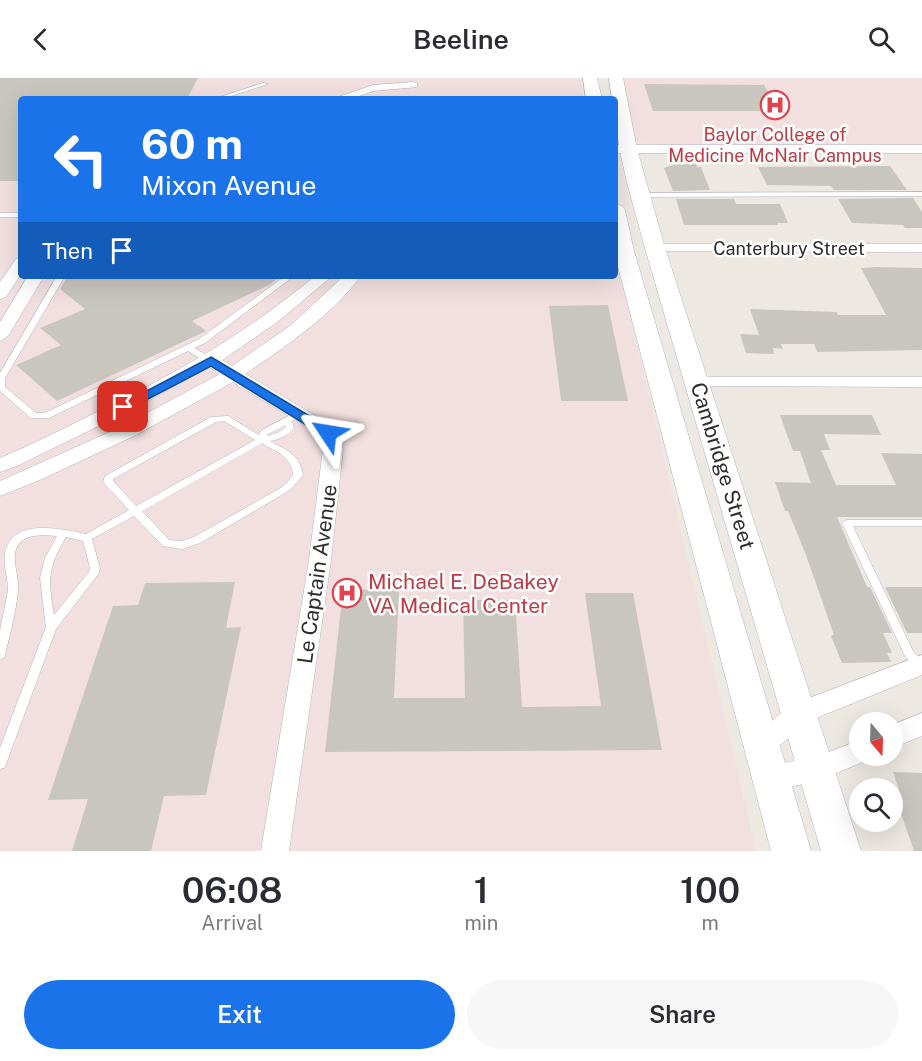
<!DOCTYPE html>
<html lang="en">
<head>
<meta charset="utf-8">
<style>
	:root { --surface:#fff; --page:#f7f7f7; --text:#2b2b33; --muted:#7c7c81; --accent:#1a73e8 }
	body { margin:0; font-family:"Public Sans",sans-serif; background:var(--page); color:var(--text); height:100vh; display:flex; flex-direction:column; font-size:22px; white-space:nowrap }
	* { box-sizing:border-box; margin:0 }
	p { font-size:20px; color:var(--muted) }
	.icon { flex:none; width:33px; height:33px; fill:none; stroke:currentColor; stroke-width:2; stroke-linecap:round; stroke-linejoin:round }
	.map { position:relative; height:773px; overflow:hidden }
	.drawer { display:flex; flex-direction:column; background:var(--surface); flex:1 }
	.drawer>* { flex:none }
	.guide { position:absolute; left:18px; top:18px; width:600px; height:183px; border-radius:6px; box-shadow:0 6px 24px #0002; background:#1a73e8; color:#fff; overflow:hidden }
	.needle { width:39px; rotate:161deg }
	.buttons { position:absolute; left:849px; top:634px; display:grid; gap:12px }
	.buttons a { display:grid; place-items:center; width:54px; height:54px; border-radius:50%; background:var(--surface); box-shadow:0 6px 24px #0002; font-size:30px }
	.pin { position:absolute; display:grid; place-items:center; width:51px; height:51px; color:#fff; margin:-26px; border-radius:12px; box-shadow:0 3px 9px #0006 }
	.me { position:absolute; width:66px; margin:-33px; rotate:303deg; stroke-linejoin:round; filter:drop-shadow(0 0 4px #0008) }
	.turn { display:flex; align-items:center; gap:21px; height:126px; padding:0 24px; font-size:27px }
	.turn .icon { width:78px; height:78px; stroke-width:2.5 }
	.turn b { display:block; font-size:42px; line-height:51px }
	.then { display:flex; align-items:center; height:57px; padding:0 24px; background:#0003; gap:12px; font-size:22px }
	.eta { display:flex; justify-content:space-evenly; align-items:center; height:102px; text-align:center }
	.eta b { font-size:36px; font-weight:600; line-height:42px }
	.action { display:flex; gap:12px; margin-top:auto; padding:12px 24px }
	.action a { flex:1; height:69px; border-radius:36px; background:var(--accent); color:#fff; font-size:24px; font-weight:600; line-height:69px; text-align:center }
	.action a+a { background:var(--page); color:var(--text) }
	header { display:flex; justify-content:space-between; align-items:center; height:78px; padding:0 24px; background:var(--surface); font-size:27px; font-weight:600 }
	.map>svg:first-child { display:block }
</style>
</head>
<body>
<header><svg class="icon" aria-label="back" viewBox="0 0 24 24"><path d="M15 5l-7 7 7 7"/></svg>Beeline<svg class="icon" aria-label="search" viewBox="0 0 24 24"><circle cx="10" cy="10" r="6"/><path d="M15 15l6 6"/></svg></header>
<div class="map">
<svg width="922" height="773" viewBox="0 0 922 773">
	<rect width="100%" height="100%" fill="#ede8e1"/>
	<!-- medical -->
	<g fill="#f2e0e0">
		<path d="M0,0H581L583,21H21V198H615V174L756,773H0Z"/>
		<path d="M623,0H922V68H662L636,63L631,54Z"/>
	</g>
	<!-- building -->
	<g fill="#c9c6bf">
		<path d="M0,0H198L187,21H21V103H0Z"/>
		<path d="M644,6L764,7L780,33H653Z"/>
		<path d="M676,86H696L697,89H701L710,112L673,113L664,90Z"/>
		<path d="M890,88L907,112H834L831,108L767,107L758,89Z"/>
		<path d="M913,120L922,134V150H905L903,147L852,145L838,121Z"/>
		<path d="M676,121H734L736,126H780L788,145H777L778,147H684Z"/>
		<path d="M877,189L922,190V272L817,274L814,266H781L783,271L773,270L774,276L746,275L740,256L759,257L750,231L837,234L838,237H886L861,190Z"/>
		<path d="M74,198H281L269,207L192,243L206,253L57,323L16,287L61,267L40,250L85,231L60,211L66,201Z"/>
		<path d="M608,227L628,323H561L549,228Z"/>
		<path d="M780,337H872L881,357L824,356L830,372H821L836,407H896L881,375L922,376V439H837L867,509H870L892,555H883L892,575H887L891,584L842,585L831,558L834,557L806,477L788,433H785L775,404L811,405L800,373H793Z"/>
		<path d="M235,504L226,550L241,549L206,717L164,718L151,773H72L88,721L48,722L113,528L138,527L145,505Z"/>
		<path d="M885,509H922V555H907Z"/>
		<path d="M399,511L394,620H465L463,522H515L522,629L601,628L585,515H633L662,672L325,674L343,512Z"/>
		<path d="M893,694L922,695V773H914L893,712H899Z"/>
	</g>
	<g fill="none" stroke-linecap="round" stroke-linejoin="round">
		<!-- lane casing -->
		<g stroke="#b4b6bf" stroke-width="1">
			<g id="lane">
				<path d="M263,5L268,6L225,20L220,19Z"/>
				<path d="M922,114V118L641,119L638,117L641,115Z"/>
				<path d="M0,135H18L21,137L18,139H0Z"/>
				<path d="M57,198H65L5,300V309L36,335H45L199,261L285,198H294L205,265L194,270L214,281L215,283L214,285H208L188,273L49,340H31L0,313V295Z"/>
				<path d="M298,333L302,336L292,343L294,350C288,358 280,361 270,363C287,373 300,376 303,397L293,409L285,415L200,465L182,471L163,468L134,438L92,461L100,490L99,495L56,551L6,686L4,690L0,691V670L46,549L40,500L45,480L57,458C36,456 12,456 15,485C16,494 19,503 18,513C16,534 10,556 5,577L4,580L0,581C0,572 0,562 0,553C2,540 6,526 8,512C8,500 3,487 5,475C12,439 61,451 86,456L129,432L105,406L103,404L105,398L211,339L228,338L259,357L262,352ZM224,343L255,362L136,428L113,403V401L216,344ZM285,347L286,349L277,355L267,358L268,356ZM262,365C276,374 292,378 293,397L287,405L279,411L194,459L182,463L169,462L142,433ZM66,459L83,463L90,490L89,494L54,537C48,503 47,490 66,459Z"/>
				<path d="M847,442H922V448H853L914,575L922,582V591L916,590L905,578L842,445L844,443Z"/>
			</g>
		</g>
		<!-- street casing -->
		<g stroke="#b4b6bf" stroke-width="1">
			<g id="street">
				<path d="M413,4L417,5V9L374,13L350,21H332L373,7Z"/>
				<rect x="615" y="67" width="307" height="8"/>
				<path d="M655,166H922V174L650,173L648,170Z"/>
				<path d="M21,180V196L6,219L0,221V204L16,181Z"/>
				<path d="M28,198H44L8,258L0,263V244Z"/>
				<path d="M315,198H332L276,245L222,282L232,288L290,248L344,198H361C331,238 285,269 245,296L331,347L340,360L343,371L331,482L289,773H261L309,482L323,371L322,361L317,355L233,304L134,358L42,401L0,418V403L121,349L220,296L209,289L133,331L19,387L0,394V380C31,367 61,352 91,337C171,298 246,256 315,198Z"/>
				<path d="M698,299H922V309L692,308L689,304L692,300Z"/>
				<path d="M922,577V597L809,643L772,674L763,677L754,674L750,666L754,658L791,627Z"/>
				<path d="M922,635V658L892,670V647Z"/>
				<path d="M860,662V678H871L869,681C842,693 791,717 762,707L758,698L762,689L816,679Z"/>
			</g>
		</g>
		<!-- secondary casing -->
		<g stroke="#b4b6bf" stroke-width="1">
			<g id="secondary">
				<path d="M583,0H597L602,21H586Z"/>
				<path d="M609,0H623L637,71L665,170L861,773H821L645,170C632,121 615,72 615,21H612Z"/>
				<path d="M615,126L622,128L625,132L634,173L811,773H771L615,177Z"/>
			</g>
		</g>
		<!-- lane -->
		<use href="#lane" fill="#fff" fill-rule="evenodd"/>
		<!-- street -->
		<use href="#street" fill="#fff" fill-rule="evenodd"/>
		<!-- secondary -->
		<use href="#secondary" fill="#fff" fill-rule="evenodd"/>
	</g>
	<!-- route -->
	<path fill="#1a73e8" stroke="#114b97" stroke-width="1.5" d="M211,279L333,352L335,355L333,358H324L211,288L127,332L123,333L116,329Z"/>
	<!-- icons -->
	<defs>
		<g id="hospital-ring" transform="scale(1.5)"><circle r="9.5" fill="#fff" stroke="#e0444e" stroke-width="1.5"/><path d="M-5-5h3v3.5h4V-5h3V5h-3V1.5h-4V5h-3Z" fill="#e0444e"/></g>
	</defs>
	<g fill-rule="evenodd">
		<use href="#hospital-ring" x="775" y="27"/>
		<use href="#hospital-ring" x="347" y="515"/>
	</g>
	<g text-anchor="middle" dominant-baseline="central" stroke-width="5" stroke-linejoin="round" paint-order="stroke">
		<!-- far-health labels -->
		<g font-size="18" fill="#be3a42" stroke="#fff">
			<text x="775" y="56">Baylor College of<tspan x="775" dy="21">Medicine McNair Campus</tspan></text>
		</g>
		<!-- far-street labels -->
		<g font-size="18" fill="#2d2d2d" stroke="#fff">
			<text x="789" y="170">Canterbury Street</text>
		</g>
		<!-- street labels -->
		<g font-size="21" fill="#2d2d2d" stroke="#fff">
			<text transform="translate(723 388) rotate(73)">Cambridge Street</text>
			<text transform="translate(317 496) rotate(-82)">Le Captain Avenue</text>
		</g>
		<!-- health labels -->
		<g font-size="21" fill="#be3a42" stroke="#fff" text-anchor="start">
			<text x="368" y="503">Michael E. DeBakey<tspan x="368" dy="24">VA Medical Center</tspan></text>
		</g>
	</g>
</svg>
<div class="buttons">
<a><svg class="needle" viewBox="-14 -14 28 28"><path d="M0-13l5 13h-10z" fill="#e53935"/><path d="M0 13l5-13h-10z" fill="#7c7c81"/></svg></a>
<a><svg class="icon" aria-label="search" viewBox="0 0 24 24"><circle cx="10" cy="10" r="6"/><path d="M15 15l6 6"/></svg></a>
</div>
<div class="pin" style="left:123px;top:329px;background:#d93025"><svg class="icon" aria-label="arrive" viewBox="0 0 24 24"><path d="M6 21V4h12l-3 4 3 4H6"/></svg></div>
<svg class="me" style="left:328px;top:355px" viewBox="-20 -20 40 40"><path d="M0-17L14 15 0 8-14 15z" fill="#1a73e8" stroke="#fff" stroke-width="4"/></svg>
<div class="guide">
<div class="turn"><svg class="icon" aria-label="left" viewBox="0 0 24 24"><path d="M17 20v-9H6M10 6l-5 5 5 5"/></svg><div><b>60 m</b>Mixon Avenue</div></div>
<div class="then">Then<svg class="icon" aria-label="arrive" viewBox="0 0 24 24"><path d="M6 21V4h12l-3 4 3 4H6"/></svg></div>
</div>
</div>
<section class="drawer">
<div class="eta">
<div><b>06:08</b><p>Arrival</p></div>
<div><b>1</b><p>min</p></div>
<div><b>100</b><p>m</p></div>
</div>
<div class="action"><a>Exit</a><a>Share</a></div>
</section>
</body>
</html>
